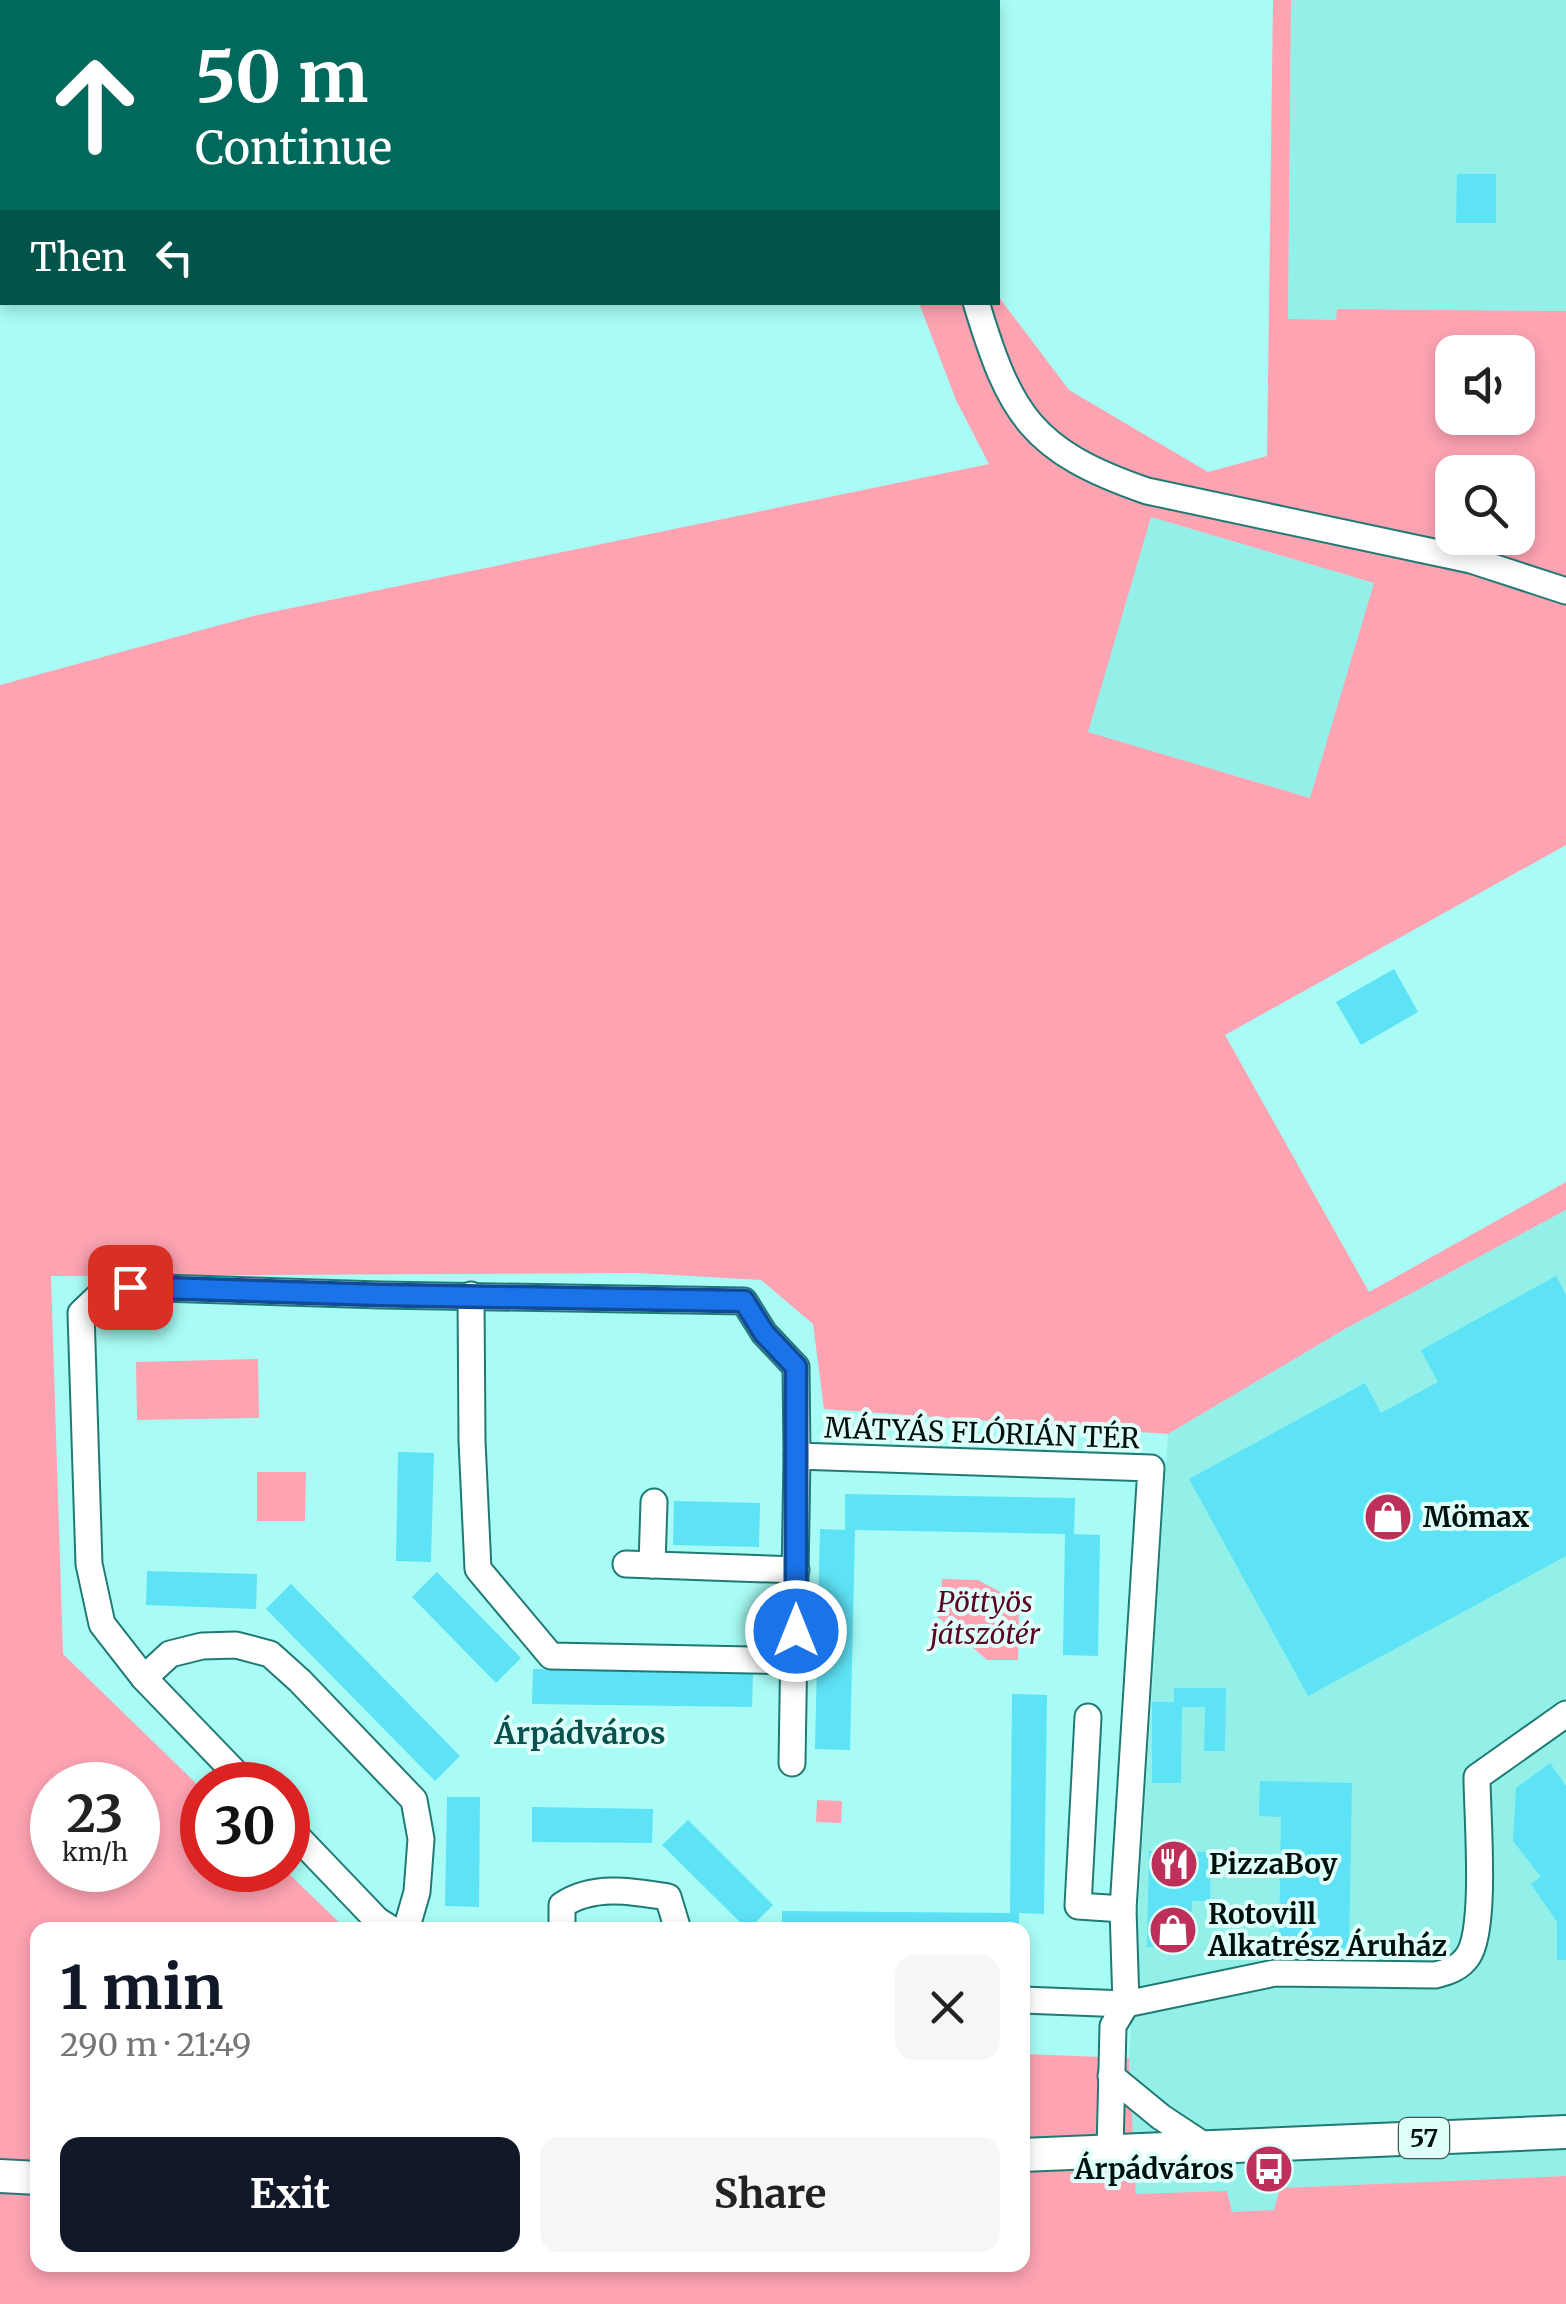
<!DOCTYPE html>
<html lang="en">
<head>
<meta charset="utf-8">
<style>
	:root { --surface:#fff; --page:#f6f6f6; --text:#222; --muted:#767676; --accent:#111827 }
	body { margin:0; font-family:Merriweather,serif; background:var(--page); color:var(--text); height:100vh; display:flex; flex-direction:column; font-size:38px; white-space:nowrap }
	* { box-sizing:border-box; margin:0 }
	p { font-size:32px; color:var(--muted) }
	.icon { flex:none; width:55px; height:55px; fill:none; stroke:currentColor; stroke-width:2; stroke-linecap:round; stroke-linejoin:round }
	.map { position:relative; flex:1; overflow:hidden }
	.drawer { position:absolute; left:30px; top:1922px; width:1000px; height:350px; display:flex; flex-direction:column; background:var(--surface); border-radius:20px; box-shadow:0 5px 15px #0003 }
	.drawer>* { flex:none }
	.guide { position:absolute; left:0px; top:0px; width:1000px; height:305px; box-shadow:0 5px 15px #0003; background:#00695c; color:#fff; overflow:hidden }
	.tools { position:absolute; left:1435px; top:335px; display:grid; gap:20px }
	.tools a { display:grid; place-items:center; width:100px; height:100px; border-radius:20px; background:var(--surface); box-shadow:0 5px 15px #0003; font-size:50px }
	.speed { position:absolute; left:30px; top:1762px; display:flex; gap:20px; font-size:50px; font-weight:700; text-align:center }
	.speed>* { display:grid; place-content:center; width:130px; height:130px; border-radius:50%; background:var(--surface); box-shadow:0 5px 15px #0003; line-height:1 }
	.speed small { font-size:25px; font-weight:400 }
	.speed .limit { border:15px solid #d22; background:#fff; color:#111 }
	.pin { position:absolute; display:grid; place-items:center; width:85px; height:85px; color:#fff; margin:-42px; border-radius:20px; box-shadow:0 5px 15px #0006 }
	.me { position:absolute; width:110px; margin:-55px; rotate:0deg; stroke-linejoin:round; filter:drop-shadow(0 0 8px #0008) }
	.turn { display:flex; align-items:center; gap:35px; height:210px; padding:0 30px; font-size:45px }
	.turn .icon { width:130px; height:130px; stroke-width:2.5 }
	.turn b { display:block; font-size:70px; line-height:85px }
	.then { display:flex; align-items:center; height:95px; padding:0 30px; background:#0003; gap:20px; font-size:38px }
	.round { display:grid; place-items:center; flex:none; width:105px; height:105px; border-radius:20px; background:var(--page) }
	.head { display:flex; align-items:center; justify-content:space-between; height:170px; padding:0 30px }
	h1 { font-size:60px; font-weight:700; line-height:75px; color:var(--accent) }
	.action { display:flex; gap:20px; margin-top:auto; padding:20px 30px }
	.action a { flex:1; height:115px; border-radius:20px; background:var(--accent); color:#fff; font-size:40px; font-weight:700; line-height:115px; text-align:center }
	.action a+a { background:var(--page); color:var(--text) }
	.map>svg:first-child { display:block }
</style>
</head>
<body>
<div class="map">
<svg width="1566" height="2304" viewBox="0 0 1566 2304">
	<rect width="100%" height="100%" fill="#a8fcf5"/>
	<!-- built -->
	<g fill="#92f0e9">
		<path d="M1291,0H1566V311L1338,309L1337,320H1288Z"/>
		<path d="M1151,517L1374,583L1311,798L1087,732Z"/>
		<path d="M1566,1210V2176L1280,2188L1275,2210L1232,2212L1136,2194L1129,2058L1168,1434L1345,1329Z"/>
	</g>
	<!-- green -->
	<g fill="#fda3b2" fill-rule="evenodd">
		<path d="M1273,0H1291L1288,319L1336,320L1337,309L1566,311V845L1225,1035L1369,1292L1566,1182V1210L1345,1329L1168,1434L824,1409L813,1324L761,1280L637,1273L51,1276L63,1654L202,1789V1870H285L347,1930H38V2265H1022L1023,2054L1129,2058L1136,2194L1227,2191L1232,2212L1274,2210L1280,2188L1566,2176V2304H0V685L253,616L989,464L956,400L919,303L998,302V296L1069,390L1208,472L1267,456ZM1452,352H1518V418H1452ZM1452,472H1518V538H1452ZM1151,517L1374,583L1310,798L1088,732ZM52,1785H138V1870H52Z"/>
		<path d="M258,1359L259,1418L137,1420L136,1362Z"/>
		<path d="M257,1472H306L305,1521H257Z"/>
		<path d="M942,1579L978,1580L1019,1602L1018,1660H987L938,1617Z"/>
		<path d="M817,1800L842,1801L841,1823L816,1822Z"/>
	</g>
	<!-- building -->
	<g fill="#5ee2f5">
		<path d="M1457,174H1496V223H1456Z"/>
		<path d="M1394,969L1418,1012L1361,1045L1336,1002Z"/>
		<path d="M1556,1276L1566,1295V1556L1308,1696L1189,1479L1365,1383L1381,1413L1438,1382L1421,1350Z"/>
		<path d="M398,1452L434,1453L431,1562L396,1561Z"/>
		<path d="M845,1494L1075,1498L1074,1534L1100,1535L1098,1656L1063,1655L1065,1534L855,1530L850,1750L815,1749L820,1529L845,1530Z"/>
		<path d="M674,1501L760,1503L759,1547L673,1545Z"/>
		<path d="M147,1571L257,1574L256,1609L146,1605Z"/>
		<path d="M437,1572L521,1658L496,1683L412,1597Z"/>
		<path d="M291,1584L460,1756L435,1781L266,1609Z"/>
		<path d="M533,1669L753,1673L752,1707L532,1704Z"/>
		<path d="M1174,1688H1226L1225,1751H1204L1205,1707H1182L1181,1783H1152V1702H1174Z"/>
		<path d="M1012,1694L1047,1695L1044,1914L1019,1913V1930H782V1911L1010,1913Z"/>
		<path d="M1550,1763L1566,1786V1960H1557V1922L1531,1884L1541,1877L1513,1841L1516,1788Z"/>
		<path d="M1260,1781L1352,1783L1349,1949L1279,1948L1281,1817L1259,1816Z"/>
		<path d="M447,1797H480L479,1907L445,1906Z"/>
		<path d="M532,1807L653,1809L652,1843L532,1842Z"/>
		<path d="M688,1820L773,1905L748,1930L662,1845Z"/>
		<path d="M1149,1851L1211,1852L1210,1901H1192L1191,1948L1147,1947Z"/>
	</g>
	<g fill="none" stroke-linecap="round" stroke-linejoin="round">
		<!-- minor casing -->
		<g stroke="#207a74" stroke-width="29">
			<g id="minor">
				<path d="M905,0L906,2"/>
				<path d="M976,302C1010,415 1031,451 1147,491L1471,560L1566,591"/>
				<path d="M471,1295L472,1441L478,1569L551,1656L795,1661"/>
				<path d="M626,1564L796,1570"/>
				<path d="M652,1565L654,1502"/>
				<path d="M144,1678L170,1654L202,1646L236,1645L270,1654L300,1681L414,1800L421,1839L417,1892L406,1930"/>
				<path d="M1088,1717L1078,1906L1123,1909"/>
				<path d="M792,1763L797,1456L1151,1468L1123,1909L1126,2004"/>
				<path d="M247,1785L144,1678L102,1624L89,1564L81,1313L102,1293L129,1287L380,1295L744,1301L764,1333L796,1367L797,1456"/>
				<path d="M288,1827L377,1920L393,1930"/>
				<path d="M562,1930V1905C593,1884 632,1891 668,1897L678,1930"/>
				<path d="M1022,2000L1126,2004L1275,1973L1435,1975C1448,1972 1460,1968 1468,1956C1487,1928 1477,1815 1477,1777L1566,1714"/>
				<path d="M1111,2076L1161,2117L1208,2148"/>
				<path d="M1110,2151L1113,2026L1126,2004"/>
			</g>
		</g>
		<!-- major casing -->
		<g stroke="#207a74" stroke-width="36">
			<g id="major">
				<path d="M1022,2155L1566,2132"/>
				<path d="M0,2176L38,2178"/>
			</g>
		</g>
		<!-- minor -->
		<use href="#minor" stroke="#fff" stroke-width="25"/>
		<!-- major -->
		<use href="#major" stroke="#fff" stroke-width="32"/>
	</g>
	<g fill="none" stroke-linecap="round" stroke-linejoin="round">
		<!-- route casing -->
		<g stroke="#114b97" stroke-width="25">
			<path id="route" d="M130,1287L380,1295L744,1301L764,1333L796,1367V1631"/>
		</g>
		<!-- route -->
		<use href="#route" stroke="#1a73e8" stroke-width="18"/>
	</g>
	<!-- icons -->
	<defs>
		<g id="shop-disc" transform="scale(2.5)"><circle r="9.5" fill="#be2f59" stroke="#dffffb"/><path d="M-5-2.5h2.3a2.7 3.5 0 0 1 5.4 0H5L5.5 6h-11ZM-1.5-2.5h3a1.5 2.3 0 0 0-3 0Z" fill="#fff"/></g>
		<g id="restaurant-disc" transform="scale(2.5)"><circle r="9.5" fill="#be2f59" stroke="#dffffb"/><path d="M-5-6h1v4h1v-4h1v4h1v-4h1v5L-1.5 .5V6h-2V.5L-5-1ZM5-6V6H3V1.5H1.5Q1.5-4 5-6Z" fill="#fff"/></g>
		<g id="bus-disc" transform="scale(2.5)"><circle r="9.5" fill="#be2f59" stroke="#dffffb"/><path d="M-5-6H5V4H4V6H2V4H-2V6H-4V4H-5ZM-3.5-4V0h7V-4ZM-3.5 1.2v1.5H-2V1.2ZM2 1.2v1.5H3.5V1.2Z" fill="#fff"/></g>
	</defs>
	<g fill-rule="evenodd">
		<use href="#shop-disc" x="1388" y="1517"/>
		<use href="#restaurant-disc" x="1174" y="1864"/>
		<use href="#shop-disc" x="1173" y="1930"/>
		<use href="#bus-disc" x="1269" y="2169"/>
	</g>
	<g text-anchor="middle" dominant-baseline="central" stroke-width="8" stroke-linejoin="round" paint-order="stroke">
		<!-- shield labels -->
		<rect fill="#dffffb" stroke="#435855" stroke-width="2.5" x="1399" y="2118" width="50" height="40" rx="8"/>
		<g font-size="25" font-weight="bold" fill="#00100e">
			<text x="1424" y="2138">57</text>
		</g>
		<!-- street labels -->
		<g font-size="28" fill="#00100e" stroke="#dffffb">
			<text transform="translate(982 1433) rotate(2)">MÁTYÁS FLÓRIÁN TÉR</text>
		</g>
		<!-- poi labels -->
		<g font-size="28" font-weight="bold" fill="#00100e" stroke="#dffffb" text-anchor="start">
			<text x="1423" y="1517">Mömax</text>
			<text x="1209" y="1864">PizzaBoy</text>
			<text x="1208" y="1914">Rotovill<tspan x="1208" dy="32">Alkatrész Áruház</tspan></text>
			<text x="1234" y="2169" text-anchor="end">Árpádváros</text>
		</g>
		<!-- park labels -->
		<g font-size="28" font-style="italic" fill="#5b0423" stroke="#dffffb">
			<text x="985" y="1602">Pöttyös<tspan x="985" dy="32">játszótér</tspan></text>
		</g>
		<!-- neighbourhood labels -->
		<g font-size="30" font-weight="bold" fill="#08514d" stroke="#dffffb">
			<text x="580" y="1733">Árpádváros</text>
		</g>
	</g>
</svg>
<div class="tools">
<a><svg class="icon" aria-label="sound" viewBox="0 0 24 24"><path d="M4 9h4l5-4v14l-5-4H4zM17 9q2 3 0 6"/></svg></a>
<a><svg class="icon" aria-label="search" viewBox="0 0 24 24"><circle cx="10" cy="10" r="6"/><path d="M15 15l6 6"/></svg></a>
</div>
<div class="speed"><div>23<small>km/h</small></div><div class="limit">30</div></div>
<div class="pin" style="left:130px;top:1287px;background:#d93025"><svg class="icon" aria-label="arrive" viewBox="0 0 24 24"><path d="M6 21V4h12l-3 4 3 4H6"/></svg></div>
<svg class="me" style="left:796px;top:1631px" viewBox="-20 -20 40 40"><circle r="17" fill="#1a73e8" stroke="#fff" stroke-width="3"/><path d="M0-11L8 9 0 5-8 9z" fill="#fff"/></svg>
<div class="guide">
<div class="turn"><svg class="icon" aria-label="ahead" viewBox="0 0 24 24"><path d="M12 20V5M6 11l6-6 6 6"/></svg><div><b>50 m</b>Continue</div></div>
<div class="then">Then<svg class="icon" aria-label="left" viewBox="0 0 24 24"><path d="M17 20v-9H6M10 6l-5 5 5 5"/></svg></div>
</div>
<section class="drawer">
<div class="head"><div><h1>1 min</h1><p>290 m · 21:49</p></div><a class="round"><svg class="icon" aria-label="close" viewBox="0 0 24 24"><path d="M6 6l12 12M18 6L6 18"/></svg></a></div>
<div class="action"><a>Exit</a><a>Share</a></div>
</section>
</div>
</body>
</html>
